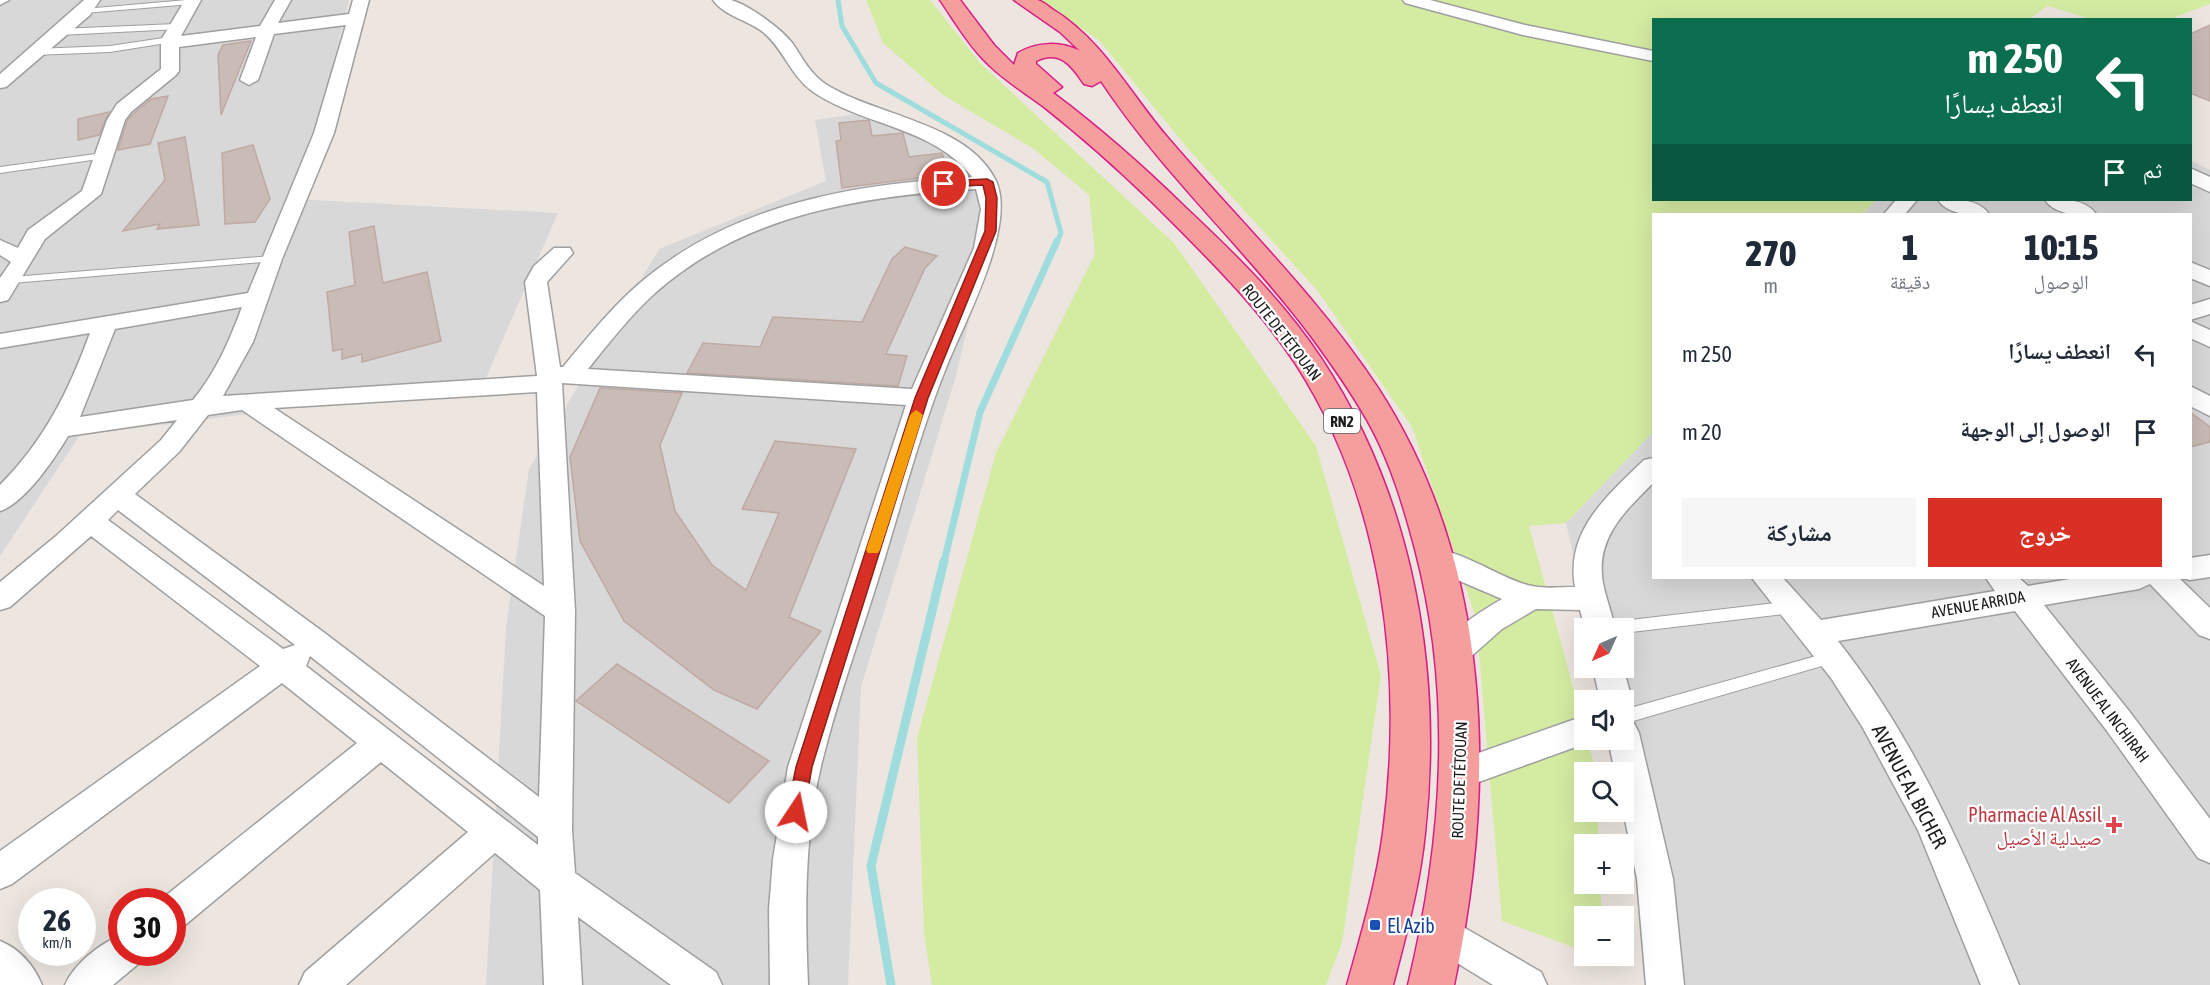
<!DOCTYPE html>
<html lang="ar">
<head>
<meta charset="utf-8">
<style>
	:root { --surface:#fff; --page:#f6f6f7; --text:#1f2937; --muted:#747a83; --accent:#d93025 }
	body { margin:0; font-family:"Asap Condensed","Noto Naskh Arabic",sans-serif; background:var(--page); color:var(--text); direction:rtl; height:100vh; display:flex; flex-direction:column; font-size:22px; white-space:nowrap }
	* { box-sizing:border-box; margin:0 }
	p { font-size:20px; color:var(--muted) }
	.icon { flex:none; width:33px; height:33px; fill:none; stroke:currentColor; stroke-width:2; stroke-linecap:round; stroke-linejoin:round }
	.map { position:relative; flex:1; overflow:hidden; direction:ltr }
	.panel { position:absolute; left:1652px; top:213px; width:540px; height:366px; display:flex; flex-direction:column; background:var(--surface); border-radius:0px; box-shadow:0 6px 24px #0002; direction:rtl }
	.panel>* { flex:none }
	.banner { position:absolute; left:1652px; top:18px; width:540px; height:183px; border-radius:0px; box-shadow:0 6px 24px #0002; direction:rtl; background:#0b6e4f; color:#fff; overflow:hidden }
	.needle { width:39px; rotate:225deg }
	.controls { position:absolute; left:1574px; top:618px; display:grid; gap:12px }
	.controls a { display:grid; place-items:center; width:60px; height:60px; border-radius:0px; background:var(--surface); box-shadow:0 6px 24px #0002; font-size:30px }
	.speed { position:absolute; left:18px; top:888px; display:flex; gap:12px; font-size:30px; font-weight:700; text-align:center }
	.speed>* { display:grid; place-content:center; width:78px; height:78px; border-radius:50%; background:var(--surface); box-shadow:0 6px 24px #0002; line-height:1 }
	.speed small { font-size:15px; font-weight:400 }
	.speed .limit { border:9px solid #d22; background:#fff; color:#111 }
	.pin { position:absolute; display:grid; place-items:center; width:51px; height:51px; color:#fff; margin:-26px; border:3px solid #fff; border-radius:50%; box-shadow:0 2px 6px #0007 }
	.me { position:absolute; width:66px; margin:-33px; rotate:11deg; stroke-linejoin:round; filter:drop-shadow(0 0 4px #0008) }
	.turn { display:flex; align-items:center; gap:21px; height:126px; padding:0 30px; font-size:27px }
	.turn .icon { width:78px; height:78px; stroke-width:2.5 }
	.turn b { display:block; font-size:42px; line-height:51px }
	.then { display:flex; align-items:center; height:57px; padding:0 30px; background:#0003; gap:12px; font-size:22px }
	.eta { display:flex; justify-content:space-evenly; align-items:center; height:102px; text-align:center }
	.eta b { font-size:36px; font-weight:800; line-height:42px }
	.button { display:flex; gap:12px; margin-top:auto; padding:12px 30px }
	.button a { flex:1; height:69px; border-radius:0px; background:var(--accent); color:#fff; font-size:24px; font-weight:800; line-height:69px; text-align:center }
	.button a+a { background:var(--page); color:var(--text) }
	ul { padding:0; list-style:none }
	li { display:flex; align-items:center; gap:18px; height:78px; padding:0 30px }
	li div { flex:1 }
	li b { display:block; font-size:22px }
	li em { font-style:normal }
	.map>svg:first-child { display:block }
</style>
</head>
<body>
<div class="map">
<svg width="2210" height="985" viewBox="0 0 2210 985">
	<rect width="100%" height="100%" fill="#ede6e0"/>
	<!-- residential -->
	<g fill="#d9d8d8">
		<path d="M0,0H349L331,73L293,199L558,213L486,378L257,413L80,435L0,556Z"/>
		<path d="M856,114L893,121L963,161L989,186L994,218L955,379L861,687L848,985H486L506,628L529,469L659,249L826,181L815,120Z"/>
		<path d="M2190,160L2210,170V985H1675L1617,740H1623V700H1607L1600,668H1623V628H1590L1566,523L1653,432V578H2190V214H1862L1876,200H2190Z"/>
	</g>
	<!-- grass -->
	<g fill="#d4eba2">
		<path d="M866,0H930L980,63L1174,243L1316,446L1381,675L1342,943L1326,985H932L924,933L917,738L996,453L1095,254L1089,195L1034,149L943,95L883,43Z"/>
		<path d="M1038,0H2210V4L2168,20L2091,19L2047,6L2028,20H1653V200H1876L1862,214H1653V432L1566,523L1529,526L1584,727V740H1587L1595,768V772H1584V812H1597L1599,844H1584V884H1600L1602,916H1584V951L1502,921L1476,618L1412,427L1317,290L1189,150L1099,40Z"/>
	</g>
	<g fill="none" stroke-linecap="round" stroke-linejoin="round">
		<!-- stream-far2 -->
		<path stroke="#9edcdd" stroke-width="5" d="M838,0L842,26L876,83L1047,182L1061,233L1057,242"/>
		<!-- stream-far1 -->
		<path stroke="#9edcdd" stroke-width="7" d="M944,562L980,412L1057,241"/>
		<!-- stream -->
		<path stroke="#9edcdd" stroke-width="9" d="M891,985L871,866L944,561"/>
	</g>
	<!-- building -->
	<g fill="#c9bbb6" stroke="#bfa9a2" stroke-width="1.5">
		<path d="M2210,25V101L2190,93V34Z"/>
		<path d="M251,41L221,115L218,55L223,45Z"/>
		<path d="M168,96L150,144L118,150L127,121L133,114L151,99Z"/>
		<path d="M109,112L99,135L78,140V119Z"/>
		<path d="M869,120L872,136L903,133L909,157L942,153L949,174L842,188L836,141L841,140L839,123Z"/>
		<path d="M185,137L199,225L157,229L160,224L123,231L165,180L158,143Z"/>
		<path d="M253,145L270,199L255,222L225,224L222,153Z"/>
		<path d="M374,226L383,283L427,272L441,341L362,362V354L342,359V349L333,351L327,292L355,285L349,232Z"/>
		<path d="M905,247L937,256L925,268L886,354L907,356L898,386L687,373L703,343L760,347L773,317L862,322L892,259Z"/>
		<path d="M600,388L682,393L660,445L675,511L712,565L746,590L779,513L742,509L775,441L856,449L789,617L821,631L757,709L714,690L624,621L580,541L570,457Z"/>
		<path d="M2190,412L2210,427V442L2190,447Z"/>
		<path d="M617,664L671,699L769,761L729,803L576,701Z"/>
	</g>
	<g fill="none" stroke-linecap="round" stroke-linejoin="round">
		<!-- service casing -->
		<g stroke="#9f9f9f" stroke-width="2">
			<g id="service">
				<path d="M187,0L196,2L192,4L84,13L80,11L84,9Z"/>
				<path d="M176,24L180,27L179,29L59,35L55,32L59,29Z"/>
				<path d="M170,37L173,38V42L110,52L34,55L30,52L34,49L110,46Z"/>
				<path d="M103,153L106,154V158L0,173V167Z"/>
				<path d="M271,256L275,257V261L0,284V278Z"/>
				<path d="M1792,601L1797,603L1799,607L1797,611L1792,613L1623,633V628H1606L1608,624L1613,622Z"/>
				<path d="M1834,651L1839,653L1842,657L1839,661L1623,724V710Z"/>
			</g>
		</g>
		<!-- minor casing -->
		<g stroke="#9f9f9f" stroke-width="3">
			<g id="minor">
				<path d="M0,0H9L0,5Z"/>
				<path d="M84,0H100L90,15L6,87L0,88V74Z"/>
				<path d="M185,0H201L181,36L260,26L275,0H291L278,23L349,14L353,0H369L334,133L282,259L253,342L223,396L537,376L525,282L534,266L554,248H570L573,253L547,282L560,367H563C587,338 611,308 640,283C732,204 854,184 972,177C933,126 862,126 812,91C791,76 783,48 763,32C748,20 724,16 713,0C718,0 726,0 731,0C749,5 782,29 793,44C803,59 811,75 827,85C877,116 966,123 995,179C1018,223 966,319 948,363C921,429 903,499 882,567C862,633 837,699 821,766C804,838 805,912 808,985H770L769,909L773,859L788,767L906,405L562,383L575,611L572,830L575,873L716,972L722,985H671L578,917L582,985H544L540,890L495,853L346,985H299L305,972L468,832L381,762L185,925L172,930V902L159,901L357,743L282,683L12,884L0,889V851L260,666L91,536L10,607L0,610V582L56,536L161,440L177,420L68,436C55,458 25,503 0,511V485C44,441 69,391 90,333L0,348V334L248,293L314,133L346,25L274,34L258,80L249,85L240,80L256,37L179,47V71L176,75L131,112L125,120L101,194L45,239L8,300L0,302V278L11,262L0,255V240L18,248L28,230L82,191L107,120L117,104L161,69V40ZM976,189L981,209L974,248L912,389L588,369C609,343 629,317 654,294C743,214 862,196 976,189ZM242,307C229,342 216,372 193,400L80,417L115,329ZM537,392L544,586L274,408ZM242,410L545,616L539,797L326,634L135,494L179,452L208,415ZM118,510L295,645L283,649L108,520ZM310,656L538,837V845L306,666Z"/>
				<path d="M1403,0H1430L1525,25L1653,51V61L1523,35L1405,3Z"/>
				<path d="M2190,168L2210,177V192L2190,183Z"/>
				<path d="M1896,200H1917L1905,214H1884Z"/>
				<path d="M1938,200C1954,198 1979,199 1989,214C1973,216 1948,215 1938,200Z"/>
				<path d="M2045,200C2061,198 2086,199 2096,214C2080,216 2055,215 2045,200Z"/>
				<path d="M2190,262L2210,270V286L2190,278Z"/>
				<path d="M2210,299V314L2190,320V305Z"/>
				<path d="M2190,321L2210,330V347L2190,338Z"/>
				<path d="M2190,386L2210,396V416L2190,406Z"/>
				<path d="M1653,458V483C1624,512 1595,539 1603,583C1606,599 1612,613 1615,628H1585L1580,610L1536,609L1502,629L1466,661L1455,664L1444,661L1440,652C1452,628 1480,612 1502,599L1427,567L1423,559L1427,551C1453,543 1503,581 1532,586C1546,589 1561,587 1575,587C1565,531 1607,496 1644,460Z"/>
				<path d="M2210,555V577L2190,580L2182,578H2190V558Z"/>
				<path d="M1752,578H1783L1821,620L1995,591L1986,578H2019L2028,586L2076,578H2179L2210,608V639L2199,635L2150,584L2139,589L2044,605L2129,711L2210,819V863L2198,858L2107,731L2015,611L1838,641C1919,744 1970,865 2019,985H1981L1918,830L1863,728L1831,678Z"/>
				<path d="M1623,667L1632,700L1627,709L1623,711V700H1600L1593,668Z"/>
				<path d="M1584,716V740H1595L1462,788L1450,783L1445,773L1450,763Z"/>
				<path d="M1623,719L1634,723L1639,733L1673,879L1684,985H1646L1637,879L1623,810V772H1615L1608,740H1623Z"/>
				<path d="M1444,916L1541,972L1547,985H1493L1431,947L1426,934L1431,921Z"/>
				<path d="M122,935V952H142L137,965L113,985H65C74,964 100,943 122,935Z"/>
				<path d="M0,941C20,949 34,966 42,985H0Z"/>
			</g>
		</g>
		<!-- trunk casing -->
		<g stroke="#dc1c84" stroke-width="3">
			<path id="trunk" d="M940,0H960L994,45L1014,65L1018,53C1037,42 1061,41 1080,51L1060,32L1014,0C1021,0 1031,0 1037,0C1042,1 1048,6 1052,9C1103,40 1130,94 1168,138C1239,221 1318,297 1378,388C1493,565 1497,785 1454,985H1408C1443,840 1453,694 1415,549C1404,508 1392,467 1372,429C1355,397 1333,366 1311,336C1245,248 1162,173 1101,81L1092,86L1084,84C1072,66 1060,49 1036,61V64L1062,87L1053,93C1100,128 1144,167 1186,208C1235,254 1284,302 1321,358C1413,497 1443,669 1425,833C1420,885 1406,935 1393,985H1347C1361,935 1376,885 1383,833C1404,675 1384,500 1295,363C1255,303 1203,253 1153,203C1118,169 1082,137 1044,107C1024,92 1002,79 985,61C967,43 954,20 940,0Z"/>
		</g>
		<!-- service -->
		<use href="#service" fill="#fff" fill-rule="evenodd"/>
		<!-- minor -->
		<use href="#minor" fill="#fff" fill-rule="evenodd"/>
		<!-- trunk -->
		<use href="#trunk" fill="#f49f9e" fill-rule="evenodd"/>
	</g>
	<!-- route -->
	<path fill="#d93025" stroke="#8d1f18" stroke-width="1.5" d="M987,179L993,182L997,198L996,231L928,398L812,767L804,812L802,817L796,820L790,817L787,812L796,767L915,398L985,231L986,198L983,185L944,187L938,184L944,181Z"/>
	<!-- slow -->
	<path fill="#f59e0b" d="M916,410L923,415L880,550L878,553H868L866,550L910,415Z"/>
	<!-- markers -->
	<path fill="#e0444e" stroke="#fff" stroke-width="2" d="M2111 816h6v6h6v6h-6v6h-6v-6h-6v-6h6z"/>
	<rect fill="#1a4fb4" stroke="#fff" stroke-width="2" x="1369" y="919" width="12" height="12" rx="3"/>
	<g text-anchor="middle" dominant-baseline="central" stroke-width="4.5" stroke-linejoin="round" paint-order="stroke">
		<!-- shield labels -->
		<rect fill="#fff" stroke="#5f5f5f" stroke-width="1.5" x="1324" y="409" width="36" height="24" rx="4.5"/>
		<g font-size="15" font-weight="bold" fill="#1b1b1b">
			<text x="1342" y="421">RN2</text>
		</g>
		<!-- street labels -->
		<g font-size="16" fill="#1b1b1b" stroke="#fff">
			<text transform="translate(1282 332) rotate(52)">ROUTE DE TÉTOUAN</text>
			<text transform="translate(1978 604) rotate(-10)">AVENUE ARRIDA</text>
			<text transform="translate(2108 710) rotate(53)">AVENUE AL INCHIRAH</text>
			<text transform="translate(1459 780) rotate(-88)">ROUTE DE TÉTOUAN</text>
		</g>
		<!-- near-street labels -->
		<g font-size="20" fill="#1b1b1b" stroke="#fff">
			<text transform="translate(1910 786) rotate(62)">AVENUE AL BICHER</text>
		</g>
		<!-- near-health labels -->
		<g font-size="20" fill="#be3a42" stroke="#fff" text-anchor="end">
			<text x="2102" y="814">Pharmacie Al Assil<tspan x="2102" dy="23">صيدلية الأصيل</tspan></text>
		</g>
		<!-- near-transit labels -->
		<g font-size="20" fill="#164399" stroke="#fff" text-anchor="start">
			<text x="1387" y="925">El Azib</text>
		</g>
	</g>
</svg>
<div class="controls">
<a><svg class="needle" viewBox="-14 -14 28 28"><path d="M0-13l5 13h-10z" fill="#e53935"/><path d="M0 13l5-13h-10z" fill="#747a83"/></svg></a>
<a><svg class="icon" aria-label="sound" viewBox="0 0 24 24"><path d="M4 9h4l5-4v14l-5-4H4zM17 9q2 3 0 6"/></svg></a>
<a><svg class="icon" aria-label="search" viewBox="0 0 24 24"><circle cx="10" cy="10" r="6"/><path d="M15 15l6 6"/></svg></a>
<a>+</a>
<a>−</a>
</div>
<div class="speed"><div>26<small>km/h</small></div><div class="limit">30</div></div>
<div class="pin" style="left:944px;top:184px;background:#d93025"><svg class="icon" aria-label="arrive" viewBox="0 0 24 24"><path d="M6 21V4h12l-3 4 3 4H6"/></svg></div>
<svg class="me" style="left:796px;top:812px" viewBox="-20 -20 40 40"><circle r="19" fill="#fff"/><path d="M0-13L10 11 0 6-10 11z" fill="#d93025"/></svg>
<div class="banner">
<div class="turn"><svg class="icon" aria-label="left" viewBox="0 0 24 24"><path d="M17 20v-9H6M10 6l-5 5 5 5"/></svg><div><b>250 m</b>انعطف يسارًا</div></div>
<div class="then">ثم<svg class="icon" aria-label="arrive" viewBox="0 0 24 24"><path d="M6 21V4h12l-3 4 3 4H6"/></svg></div>
</div>
<section class="panel">
<div class="eta">
<div><b>10:15</b><p>الوصول</p></div>
<div><b>1</b><p>دقيقة</p></div>
<div><b>270</b><p>m</p></div>
</div>
<ul>
<li><svg class="icon" aria-label="left" viewBox="0 0 24 24"><path d="M17 20v-9H6M10 6l-5 5 5 5"/></svg><div><b>انعطف يسارًا</b></div><em>250 m</em></li>
<li><svg class="icon" aria-label="arrive" viewBox="0 0 24 24"><path d="M6 21V4h12l-3 4 3 4H6"/></svg><div><b>الوصول إلى الوجهة</b></div><em>20 m</em></li>
</ul>
<div class="button"><a>خروج</a><a>مشاركة</a></div>
</section>
</div>
</body>
</html>
